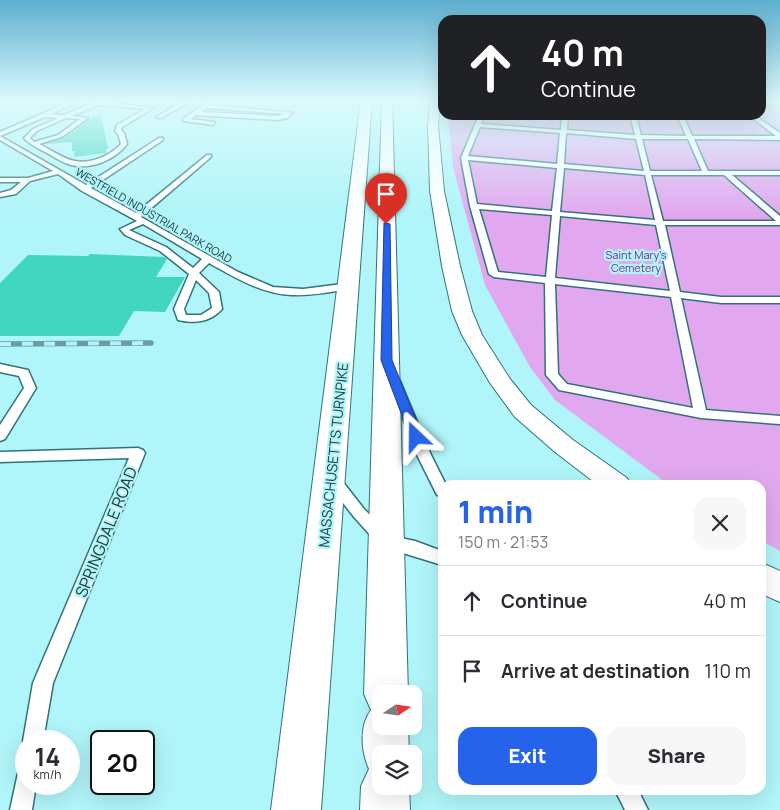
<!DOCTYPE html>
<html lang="en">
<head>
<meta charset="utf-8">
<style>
	:root { --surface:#fff; --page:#f7f7f7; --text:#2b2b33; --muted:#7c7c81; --line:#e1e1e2; --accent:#2563eb }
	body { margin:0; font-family:Manrope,sans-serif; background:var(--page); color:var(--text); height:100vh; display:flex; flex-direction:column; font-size:19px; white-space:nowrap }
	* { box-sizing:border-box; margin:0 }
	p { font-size:16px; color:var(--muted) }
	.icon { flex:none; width:28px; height:28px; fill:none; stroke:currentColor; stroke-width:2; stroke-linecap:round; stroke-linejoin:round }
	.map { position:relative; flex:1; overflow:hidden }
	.panel { position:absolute; left:438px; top:480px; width:328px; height:315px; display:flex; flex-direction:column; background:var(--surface); border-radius:15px; box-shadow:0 5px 20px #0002 }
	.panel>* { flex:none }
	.hud { position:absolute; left:438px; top:15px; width:328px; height:105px; border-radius:15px; box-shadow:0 5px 20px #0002; background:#202124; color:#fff; overflow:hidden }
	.needle { width:32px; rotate:77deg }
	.tools { position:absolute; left:372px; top:685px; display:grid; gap:10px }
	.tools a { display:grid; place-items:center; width:50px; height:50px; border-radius:10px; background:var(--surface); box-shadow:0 5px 20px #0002; font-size:25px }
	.speed { position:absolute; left:15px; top:730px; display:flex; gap:10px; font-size:25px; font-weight:700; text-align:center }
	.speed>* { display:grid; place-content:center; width:65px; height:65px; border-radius:50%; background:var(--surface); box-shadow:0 5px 20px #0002; line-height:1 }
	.speed small { font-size:12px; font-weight:400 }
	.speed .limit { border:2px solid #111; border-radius:8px; background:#fff; color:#111 }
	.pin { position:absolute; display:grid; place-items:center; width:42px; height:42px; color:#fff; margin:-51px -21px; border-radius:50% 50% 50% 0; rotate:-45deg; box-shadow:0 0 5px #0007 }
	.pin .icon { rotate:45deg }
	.me { position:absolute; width:55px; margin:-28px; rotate:337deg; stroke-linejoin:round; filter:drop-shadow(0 0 4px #0008) }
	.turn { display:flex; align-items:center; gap:18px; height:105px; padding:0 20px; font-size:22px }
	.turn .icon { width:65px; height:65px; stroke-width:2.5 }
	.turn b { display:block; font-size:35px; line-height:42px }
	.round { display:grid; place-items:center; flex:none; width:52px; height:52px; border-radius:15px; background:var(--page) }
	.head { display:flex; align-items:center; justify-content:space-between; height:85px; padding:0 20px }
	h1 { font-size:30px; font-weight:800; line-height:38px; color:var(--accent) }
	.cta { display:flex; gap:10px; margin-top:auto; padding:10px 20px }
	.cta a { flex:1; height:58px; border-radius:15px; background:var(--accent); color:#fff; font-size:20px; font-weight:800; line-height:58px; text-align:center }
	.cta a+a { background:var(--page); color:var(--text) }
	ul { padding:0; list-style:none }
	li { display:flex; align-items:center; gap:15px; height:70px; padding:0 20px; border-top:1px solid var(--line) }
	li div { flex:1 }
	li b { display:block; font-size:19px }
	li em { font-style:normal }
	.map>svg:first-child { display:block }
</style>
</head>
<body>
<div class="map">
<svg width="780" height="810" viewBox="0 0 780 810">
	<rect width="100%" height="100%" fill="#b0f5f9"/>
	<!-- green -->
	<path fill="#e2a8ef" d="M760,104L780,105V551L760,540V485H669L555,400L530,367L485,285L453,167L448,115H760Z"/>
	<!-- building -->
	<g fill="#42d6bf">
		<path d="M101,114L108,149H106V153L74,157L75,151H72V142L44,144L63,139L87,121Z"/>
		<path d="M90,254L164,257L167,259L156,277H185L165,312L134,311L119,336H0V283L28,255L88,256Z"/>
	</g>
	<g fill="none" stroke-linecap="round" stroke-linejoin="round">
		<!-- lane casing -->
		<g stroke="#2f7377" stroke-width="3">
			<g id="lane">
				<path d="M74,100H81L51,114L64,115L97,101L154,108L122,127L121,130L124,133L127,144C115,160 91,170 71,165C63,163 54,157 47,153C38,148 30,145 24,138L33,129L58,118L45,117L0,136V132ZM98,105L145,109L117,125L115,131L118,134L121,144C110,156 91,164 75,161C63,159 50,149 39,144L62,137L88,118L72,116ZM66,118L80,119L58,135L34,142L30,138L37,131Z"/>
				<path d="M186,100H193L161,118L156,117Z"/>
				<path d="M210,100L216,102L212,105L293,113L287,118L278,120L196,115L190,119L215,122L213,125L183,121V119ZM207,108L285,114L278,116L201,112Z"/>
				<path d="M479,115H485L481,124L561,130L562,115H568L567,130L635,135L630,115H636L641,135L686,136L677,115H683L692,136H776L748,115H754L780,133V140L694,139L708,171H780V175H732L780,216V225H665L680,292L721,297H780V303H721L681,298L706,410L780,416V424L701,418L559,390L546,375L545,283L494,277L489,274L470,206L461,158ZM480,127L560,133L557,164L468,156ZM566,133L636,139L644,171L564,164ZM642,139H688L702,171H650ZM468,160L557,168L552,211L477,204ZM564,168L645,175L655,220L560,212ZM651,175H724L776,221H663ZM479,209L552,215L546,277L498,272ZM560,216L656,225L670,291L555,278ZM555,284L671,297L693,408L567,384L558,374Z"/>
				<path d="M0,136L86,185L159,138H163V140L91,188L136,213L207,155H211V157L141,217L238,272L273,287L303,289L350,283L355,286L350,289C331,292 311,296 292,295C262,294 234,277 209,263L199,273L219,292L222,309C211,322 194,324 178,320L174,309L189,274L160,251L125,235L120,229L137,221L82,191L58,174L30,181L16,194L0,197V193L11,190L21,182H0V178H28L53,171L0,140ZM143,224L202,259L193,268L166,247L129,230ZM196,280L209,293L212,308L201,315H186L184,309Z"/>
				<path d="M0,364L28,370L36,388L5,439L0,441V425L24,388L19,376L0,372Z"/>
				<path d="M394,377L400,381L431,455L446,485H442V496L437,495L417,455L388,381Z"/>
				<path d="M138,448L143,450L145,453L53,683L43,741H26V749L23,741L33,683L129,458L0,462V452Z"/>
				<path d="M334,476L339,477L364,509L391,536L415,541L442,551V565L380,546L354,517L329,485L327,481L329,477Z"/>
				<path d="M26,770V784H36L32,810H10L18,773Z"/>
				<path d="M615,790H638L648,810H625Z"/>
			</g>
		</g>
		<!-- street casing -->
		<g stroke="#2f7377" stroke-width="2">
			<g id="street">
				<path d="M431,100H441L438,125L444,191L460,266L472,311L482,335L510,379L531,405L573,440L627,478L631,485H598L555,452L515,417L490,383L462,335L452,311L442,266L430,191L428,125Z"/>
				<path d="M760,562L780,571V602L760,593Z"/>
			</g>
		</g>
		<!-- primary casing -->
		<g stroke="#2f7377" stroke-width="2">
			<path id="primary" d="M760,100H780V105L760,104Z"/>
		</g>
		<!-- highway casing -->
		<g stroke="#2f7377" stroke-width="2">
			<g id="highway">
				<path d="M361,100H372L321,810H271Z"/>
				<path d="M382,100H392L408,694H381V726H408L409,754H381V786H409L410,810H360L361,786L369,769C361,751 359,726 371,710L364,694Z"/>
			</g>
		</g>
		<!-- lane -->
		<use href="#lane" fill="#fff" fill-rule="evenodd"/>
		<!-- street -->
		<use href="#street" fill="#fff" fill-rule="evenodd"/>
		<!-- primary -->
		<use href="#primary" fill="#fff" fill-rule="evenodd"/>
		<!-- highway -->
		<use href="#highway" fill="#fff" fill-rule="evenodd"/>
		<!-- rail casing -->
		<g stroke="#6b9c9f" stroke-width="5.5">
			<path id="rail" d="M0,344L151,343"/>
		</g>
		<!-- rail -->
		<use href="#rail" stroke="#b0f5f9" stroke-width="4" stroke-dasharray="11" stroke-linecap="butt"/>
	</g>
	<!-- sky -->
	<linearGradient id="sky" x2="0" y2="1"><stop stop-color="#5daed0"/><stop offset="0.47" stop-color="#dbfafc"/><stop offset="1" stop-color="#dbfafc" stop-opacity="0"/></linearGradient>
	<rect width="780" height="214" fill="url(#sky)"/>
	<!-- route -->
	<path fill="#2563eb" stroke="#184099" d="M384,223L390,224L392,360L423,437L416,441L410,437L381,360Z"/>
	<g text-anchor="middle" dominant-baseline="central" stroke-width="4.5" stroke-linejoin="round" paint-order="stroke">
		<!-- far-street labels -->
		<g font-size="11" fill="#213d3e" stroke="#b0f5f9">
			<text transform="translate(154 215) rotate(30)">WESTFIELD INDUSTRIAL PARK ROAD</text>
		</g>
		<!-- far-park labels -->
		<g font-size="11" fill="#792e89" stroke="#b0f5f9">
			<text x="636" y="254">Saint Mary's<tspan x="636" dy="13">Cemetery</tspan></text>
		</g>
		<!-- street labels -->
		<g font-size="14" fill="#213d3e" stroke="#b0f5f9">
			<text transform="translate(333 455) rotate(-84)">MASSACHUSETTS TURNPIKE</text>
		</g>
		<!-- near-street labels -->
		<g font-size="16" fill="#213d3e" stroke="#b0f5f9">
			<text transform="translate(106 532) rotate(-68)">SPRINGDALE ROAD</text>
		</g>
	</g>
</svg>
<div class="tools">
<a><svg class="needle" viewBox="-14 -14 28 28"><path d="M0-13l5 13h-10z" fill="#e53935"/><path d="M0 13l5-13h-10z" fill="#7c7c81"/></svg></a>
<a><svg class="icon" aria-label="layers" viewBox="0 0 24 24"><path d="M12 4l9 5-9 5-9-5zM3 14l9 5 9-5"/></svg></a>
</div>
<div class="speed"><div>14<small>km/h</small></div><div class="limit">20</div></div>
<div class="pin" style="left:386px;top:224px;background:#d93025"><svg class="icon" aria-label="arrive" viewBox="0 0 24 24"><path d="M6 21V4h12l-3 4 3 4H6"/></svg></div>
<svg class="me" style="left:416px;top:437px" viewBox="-20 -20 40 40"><path d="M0-17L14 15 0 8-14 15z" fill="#2563eb" stroke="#fff" stroke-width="4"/></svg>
<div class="hud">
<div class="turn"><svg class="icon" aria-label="ahead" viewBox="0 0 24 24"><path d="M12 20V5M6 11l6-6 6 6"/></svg><div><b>40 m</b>Continue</div></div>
</div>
<section class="panel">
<div class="head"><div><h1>1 min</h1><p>150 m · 21:53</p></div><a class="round"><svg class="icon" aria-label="close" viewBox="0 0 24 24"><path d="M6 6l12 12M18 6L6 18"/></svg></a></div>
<ul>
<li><svg class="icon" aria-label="ahead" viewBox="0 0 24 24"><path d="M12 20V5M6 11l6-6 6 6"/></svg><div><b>Continue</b></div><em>40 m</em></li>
<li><svg class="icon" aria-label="arrive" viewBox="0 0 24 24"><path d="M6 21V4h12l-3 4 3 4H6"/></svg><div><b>Arrive at destination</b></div><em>110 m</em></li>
</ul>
<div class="cta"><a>Exit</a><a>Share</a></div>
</section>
</div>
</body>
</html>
